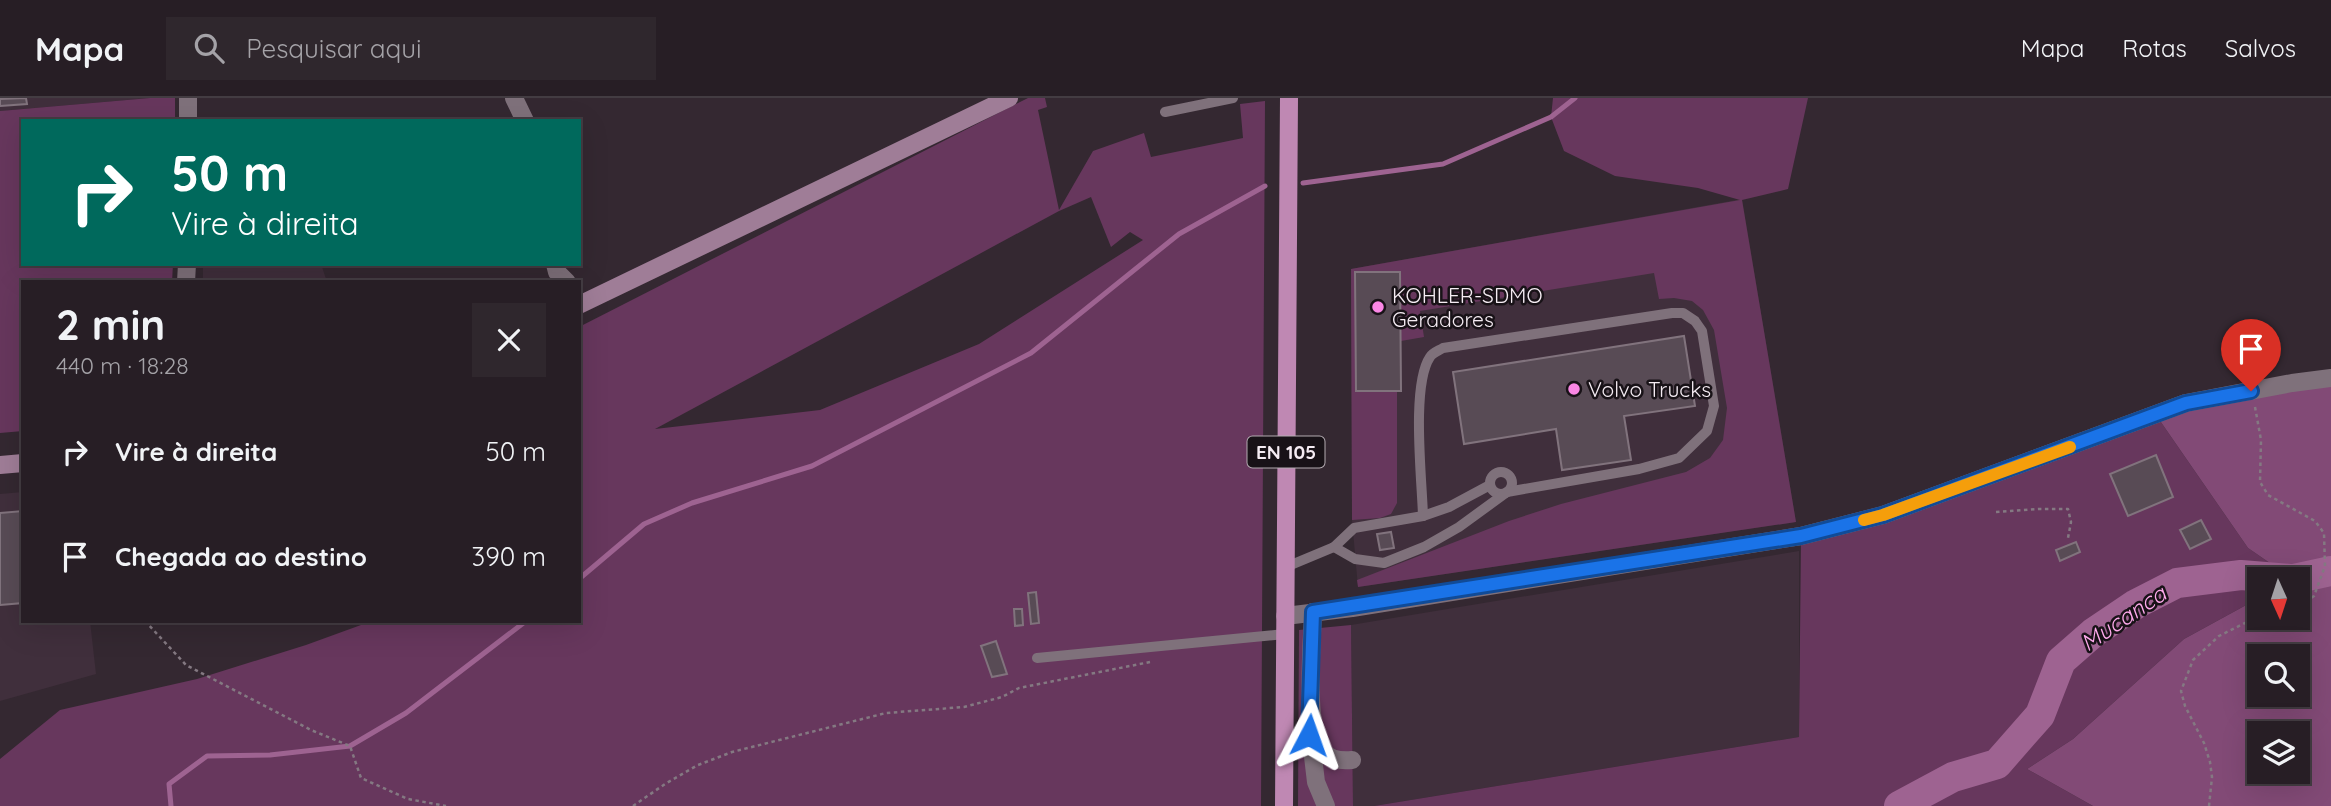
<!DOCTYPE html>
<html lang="pt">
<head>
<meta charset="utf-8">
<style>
	:root { --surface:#271e25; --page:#2f272d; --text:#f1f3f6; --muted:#a4a2a7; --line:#433c42 }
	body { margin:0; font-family:Quicksand,sans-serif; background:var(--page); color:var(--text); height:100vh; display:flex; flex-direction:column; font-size:26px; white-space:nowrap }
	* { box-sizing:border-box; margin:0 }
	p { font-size:23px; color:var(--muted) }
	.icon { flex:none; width:38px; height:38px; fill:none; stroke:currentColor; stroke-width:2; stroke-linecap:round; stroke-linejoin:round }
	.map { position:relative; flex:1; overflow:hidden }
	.details { position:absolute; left:21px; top:182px; width:560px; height:343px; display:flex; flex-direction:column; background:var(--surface); border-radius:0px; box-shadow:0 7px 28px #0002,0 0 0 2px var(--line) }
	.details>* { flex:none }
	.top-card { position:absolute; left:21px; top:21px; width:560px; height:147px; border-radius:0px; box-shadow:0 7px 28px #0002,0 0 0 2px var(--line); background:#00695c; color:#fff; overflow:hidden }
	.needle { width:46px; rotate:177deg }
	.controls { position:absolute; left:2247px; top:469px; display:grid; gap:14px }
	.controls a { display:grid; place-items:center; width:63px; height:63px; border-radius:0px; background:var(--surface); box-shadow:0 7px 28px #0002,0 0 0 2px var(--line); font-size:35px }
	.pin { position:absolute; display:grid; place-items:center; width:60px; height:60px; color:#fff; margin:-72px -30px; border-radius:50% 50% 50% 0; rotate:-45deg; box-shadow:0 0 7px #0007 }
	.pin .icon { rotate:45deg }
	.me { position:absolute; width:77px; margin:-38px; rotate:4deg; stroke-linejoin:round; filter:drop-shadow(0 0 5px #0008) }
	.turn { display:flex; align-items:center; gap:24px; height:147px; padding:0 35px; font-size:32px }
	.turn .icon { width:91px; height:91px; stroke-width:2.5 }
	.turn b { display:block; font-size:49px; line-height:60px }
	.round { display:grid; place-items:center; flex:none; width:74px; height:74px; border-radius:0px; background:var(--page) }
	.overview { display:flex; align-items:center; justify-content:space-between; height:119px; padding:0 35px }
	h1 { font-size:42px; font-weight:800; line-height:52px }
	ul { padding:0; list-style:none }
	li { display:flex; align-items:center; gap:21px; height:105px; padding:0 35px }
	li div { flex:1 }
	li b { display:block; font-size:26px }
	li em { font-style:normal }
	header { display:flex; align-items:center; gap:42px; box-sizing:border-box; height:98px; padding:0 35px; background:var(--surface); border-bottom:2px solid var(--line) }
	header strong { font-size:33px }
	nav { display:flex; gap:38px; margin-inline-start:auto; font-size:24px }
	.search { width:490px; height:63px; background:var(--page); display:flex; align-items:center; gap:18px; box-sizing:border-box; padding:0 24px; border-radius:0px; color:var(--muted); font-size:26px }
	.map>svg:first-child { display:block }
</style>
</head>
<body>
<header>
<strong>Mapa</strong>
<div class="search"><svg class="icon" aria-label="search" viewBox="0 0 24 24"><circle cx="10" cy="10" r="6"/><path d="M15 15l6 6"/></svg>Pesquisar aqui</div>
<nav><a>Mapa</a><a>Rotas</a><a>Salvos</a></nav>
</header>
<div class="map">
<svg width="2331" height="708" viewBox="0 0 2331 708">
	<rect width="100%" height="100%" fill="#342831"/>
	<!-- built -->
	<g fill="#402f3c">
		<path d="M0,0H150L0,13Z"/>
		<path d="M1742,101L1796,424L1358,489L1352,422L1351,171Z"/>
		<path d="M203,166H321L327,184H203Z"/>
		<path d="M23,394V523H90L96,576L0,603V396Z"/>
		<path d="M1799,453V639L1374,708H1353L1351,527Z"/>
	</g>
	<!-- green -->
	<g fill="#67375d" fill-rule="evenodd">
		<path d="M150,0H175V23H23V166H173L172,184H23V333L0,335V13Z"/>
		<path d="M1028,0H1045L1047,9L1038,12L1059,112L1093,53L1144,35L1151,59L1243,40L1240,6L1265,3L1261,708H0V661L60,612L197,581L306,547L372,523H579V229ZM1091,99L1111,149L1130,134L1143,142L979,246L820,312L655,331L1059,113Z"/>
		<path d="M1553,0H1808L1788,91L1742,102L1796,424L1358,489L1357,482L1509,423L1561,406L1686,374L1710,360L1723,342L1727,310L1714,232L1703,212L1692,203L1674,200L1659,201L1654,175L1420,213L1424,239L1401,243L1400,174H1356V293H1397V405L1391,416L1380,420L1352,422L1351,171L1740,102L1698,90L1615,78L1564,53L1551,19Z"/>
		<path d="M2156,317L2248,450L2293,481H2259V500L2184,541L2073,641L2027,671L2093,708H1374L1799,639L1801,438Z"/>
		<path d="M1351,527L1353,708H1298L1299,532Z"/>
	</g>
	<!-- forest -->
	<path fill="#824a76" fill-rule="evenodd" d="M2331,280V708H2093L2027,671L2073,641L2184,541L2259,500V520H2298V481H2293L2248,450L2156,317ZM2259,558H2298V597H2259ZM2259,635H2298V674H2259Z"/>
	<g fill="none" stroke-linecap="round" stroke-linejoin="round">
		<!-- stream -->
		<g stroke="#9e6391" stroke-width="5">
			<path d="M1303,85L1443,66L1551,19L1575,0"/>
			<path d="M579,481L644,426L692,405L812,368L1031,255L1179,136L1265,88"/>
			<path d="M171,708L169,686L207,658L270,657L350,648L406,615L526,523"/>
		</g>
		<!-- river -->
		<g stroke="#9e6391" stroke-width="30">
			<path d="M2294,481L2331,473"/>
			<path d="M1899,708L1953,679L1997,666L2040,617L2061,563L2093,535L2136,506L2177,485L2241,477L2290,481"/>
		</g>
	</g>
	<!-- building -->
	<g fill="#584b55" stroke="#81737d" stroke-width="2">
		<path d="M26,0L27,6L0,8V1Z"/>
		<path d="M1355,174H1400L1401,293H1356Z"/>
		<path d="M1684,238L1695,308L1624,318L1631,362L1562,372L1556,331L1464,346L1453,274Z"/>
		<path d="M2156,357L2173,399L2128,418L2110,376Z"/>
		<path d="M23,413V505L0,507V415Z"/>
		<path d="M2201,422L2211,441L2190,451L2180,432Z"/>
		<path d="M1391,434L1394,450L1380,452L1377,436Z"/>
		<path d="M2076,444L2080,454L2060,463L2056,452Z"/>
		<path d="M1036,494L1039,525L1031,526L1028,495Z"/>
		<path d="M1014,511H1022L1023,527L1015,528Z"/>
		<path d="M996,543L1007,576L992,579L981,548Z"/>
	</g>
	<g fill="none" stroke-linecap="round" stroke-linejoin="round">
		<!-- path -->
		<g stroke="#847982" stroke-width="2.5" stroke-dasharray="3.5 3.5" stroke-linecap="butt">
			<path d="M2255,309L2261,342L2260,384L2268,397L2315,423L2324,435L2325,468L2314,498L2298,510"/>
			<path d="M1996,414L2038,411H2068L2071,424L2068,440"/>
			<path d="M145,523L186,567L311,632L350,648L361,680L408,701L446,708"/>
			<path d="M633,708L665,686L698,667L732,654L886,615L964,609L1002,599L1019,590L1150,564"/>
			<path d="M2209,708L2212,679L2210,664L2204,645L2185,608L2181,593L2193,562L2219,538L2247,524L2265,520"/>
		</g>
		<!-- lane -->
		<g stroke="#7f717b" stroke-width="10">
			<path d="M1165,14L1233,0"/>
			<circle cx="1501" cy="385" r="11"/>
			<path d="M1334,449L1355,461L1384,465L1424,449L1459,429L1507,394L1639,371L1679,360L1707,333L1714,308L1702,233L1695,223L1683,215H1672L1443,250C1438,253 1432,255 1430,259C1411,287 1422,382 1423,418"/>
			<path d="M1286,469L1334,449L1354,430L1423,418L1449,409L1490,387"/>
			<path d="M1037,560L1285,536"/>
		</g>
		<!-- street -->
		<g stroke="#7f717b" stroke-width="18">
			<path d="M514,0L525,23"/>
			<path d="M188,23V0"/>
			<path d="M555,166L557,174L567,184"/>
			<path d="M186,184L187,166"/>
			<path d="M1313,514C1312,549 1304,626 1323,653C1330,662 1342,663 1352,662"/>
			<path d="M1285,518L1352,510L1801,438L1883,417L2186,305L2292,285L2331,280"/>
			<path d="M1310,633L1316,684L1326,708"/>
		</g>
		<!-- secondary -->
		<g stroke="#9f7d97" stroke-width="18">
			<path d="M579,207L1009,0"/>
			<path d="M0,367L23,365"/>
		</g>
		<!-- primary -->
		<path stroke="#bf88b3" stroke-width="18" d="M1284,708L1289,0"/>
	</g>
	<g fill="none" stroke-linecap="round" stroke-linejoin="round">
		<!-- route casing -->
		<g stroke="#114b97" stroke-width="18">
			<path id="route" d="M1309,637L1313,514L1801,438L1883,417L2186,305L2251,293"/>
		</g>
		<!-- route -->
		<use href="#route" stroke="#1a73e8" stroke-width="12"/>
		<!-- slow -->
		<path stroke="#f59e0b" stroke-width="12" d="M1864,422L1883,417L2070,349"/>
	</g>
	<!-- markers -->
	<g fill="#fb87e5" stroke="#181217" stroke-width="2.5">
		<circle cx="1378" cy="209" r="7"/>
		<circle cx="1574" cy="291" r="7"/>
	</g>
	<g text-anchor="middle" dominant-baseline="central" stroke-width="5" stroke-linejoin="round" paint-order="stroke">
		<!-- shield labels -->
		<rect fill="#181217" stroke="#b3abb1" stroke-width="2" x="1247.5" y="338.5" width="77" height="31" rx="5"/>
		<g font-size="19" font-weight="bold" fill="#f5ecf3">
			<text x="1286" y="354">EN 105</text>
		</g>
		<!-- poi labels -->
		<g font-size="21" fill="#f5ecf3" stroke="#181217" text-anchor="start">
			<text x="1392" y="197">KOHLER-SDMO<tspan x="1392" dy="24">Geradores</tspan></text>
			<text x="1588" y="291">Volvo Trucks</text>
		</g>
		<!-- water labels -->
		<g font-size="23" font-style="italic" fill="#ffabed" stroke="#181217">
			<text transform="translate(2123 520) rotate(-34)">Mucanca</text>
		</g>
	</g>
</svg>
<div class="controls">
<a><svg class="needle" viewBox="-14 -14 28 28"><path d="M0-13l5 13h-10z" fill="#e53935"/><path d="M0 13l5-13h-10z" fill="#a4a2a7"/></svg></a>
<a><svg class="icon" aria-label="search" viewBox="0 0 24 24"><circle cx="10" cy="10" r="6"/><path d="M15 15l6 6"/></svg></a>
<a><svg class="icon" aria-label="layers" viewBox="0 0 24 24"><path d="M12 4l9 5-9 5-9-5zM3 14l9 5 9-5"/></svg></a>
</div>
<div class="pin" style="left:2251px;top:293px;background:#d93025"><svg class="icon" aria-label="arrive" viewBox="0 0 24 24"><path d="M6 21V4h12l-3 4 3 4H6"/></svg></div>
<svg class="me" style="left:1309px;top:637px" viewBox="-20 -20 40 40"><path d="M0-17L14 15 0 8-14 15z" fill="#1a73e8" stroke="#fff" stroke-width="4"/></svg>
<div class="top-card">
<div class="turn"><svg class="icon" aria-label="right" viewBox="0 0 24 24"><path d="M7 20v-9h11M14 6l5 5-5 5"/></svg><div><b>50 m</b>Vire à direita</div></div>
</div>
<section class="details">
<div class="overview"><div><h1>2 min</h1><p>440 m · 18:28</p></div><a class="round"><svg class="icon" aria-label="close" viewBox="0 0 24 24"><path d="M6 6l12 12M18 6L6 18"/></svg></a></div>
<ul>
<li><svg class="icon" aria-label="right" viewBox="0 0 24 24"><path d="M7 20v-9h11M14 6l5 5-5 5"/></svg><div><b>Vire à direita</b></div><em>50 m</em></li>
<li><svg class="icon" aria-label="arrive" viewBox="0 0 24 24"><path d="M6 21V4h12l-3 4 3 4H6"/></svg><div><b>Chegada ao destino</b></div><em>390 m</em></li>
</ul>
</section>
</div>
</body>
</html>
